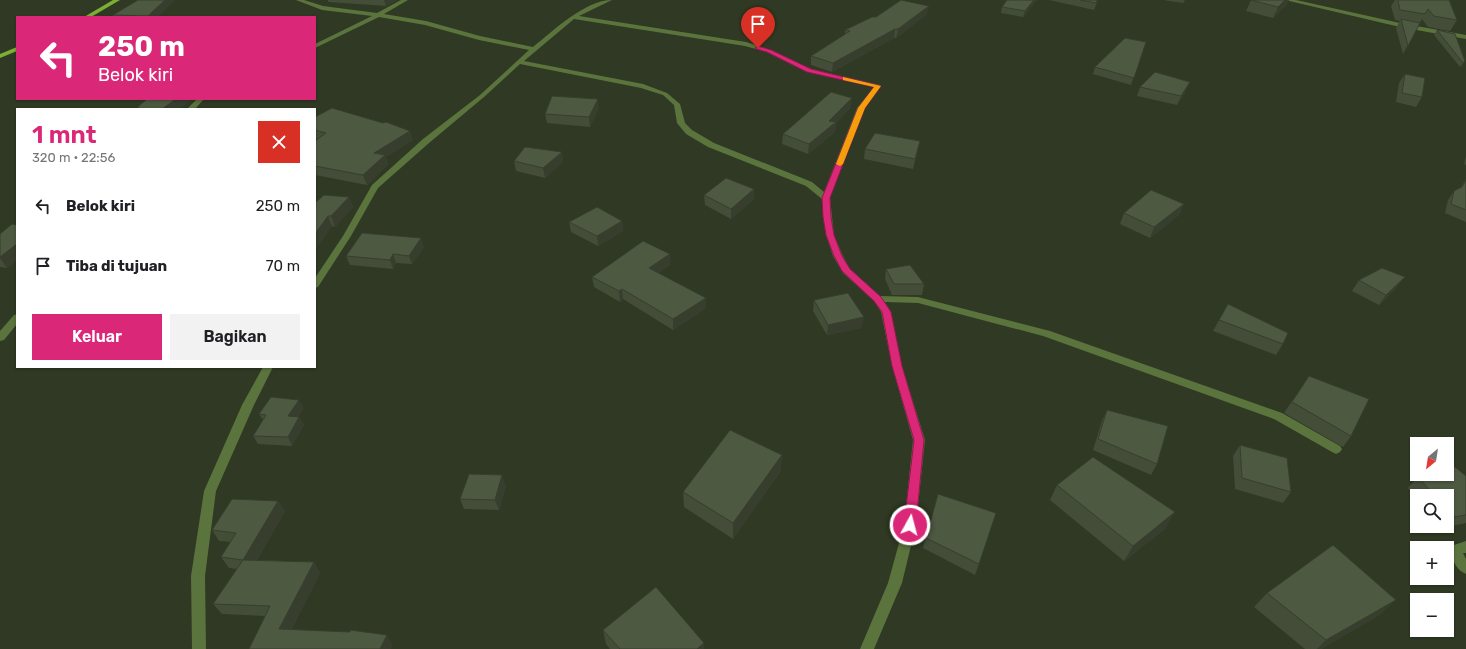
<!DOCTYPE html>
<html lang="id">
<head>
<meta charset="utf-8">
<style>
	:root { --surface:#fff; --page:#f2f2f2; --text:#202124; --muted:#757577; --accent:#db2777 }
	body { margin:0; font-family:Rubik,sans-serif; background:var(--page); color:var(--text); height:100vh; display:flex; flex-direction:column; font-size:15px; white-space:nowrap }
	* { box-sizing:border-box; margin:0 }
	p { font-size:13px; color:var(--muted) }
	.icon { flex:none; width:22px; height:22px; fill:none; stroke:currentColor; stroke-width:2; stroke-linecap:round; stroke-linejoin:round }
	.map { position:relative; flex:1; overflow:hidden }
	.sheet { position:absolute; left:16px; top:108px; width:300px; height:260px; display:flex; flex-direction:column; background:var(--surface); border-radius:0px; box-shadow:0 1px 3px #0004 }
	.sheet>* { flex:none }
	.banner { position:absolute; left:16px; top:16px; width:300px; height:84px; border-radius:0px; box-shadow:0 1px 3px #0004; background:#db2777; color:#fff; overflow:hidden }
	.needle { width:26px; rotate:210deg }
	.buttons { position:absolute; left:1410px; top:437px; display:grid; gap:8px }
	.buttons a { display:grid; place-items:center; width:44px; height:44px; border-radius:0px; background:var(--surface); box-shadow:0 1px 3px #0004; font-size:20px }
	.pin { position:absolute; display:grid; place-items:center; width:34px; height:34px; color:#fff; margin:-41px -17px; border-radius:50% 50% 50% 0; rotate:-45deg; box-shadow:0 0 4px #0007 }
	.pin .icon { rotate:45deg }
	.me { position:absolute; width:44px; margin:-22px; rotate:7deg; stroke-linejoin:round; filter:drop-shadow(0 0 3px #0008) }
	.turn { display:flex; align-items:center; gap:14px; height:84px; padding:0 16px; font-size:18px }
	.turn .icon { width:52px; height:52px; stroke-width:2.5 }
	.turn b { display:block; font-size:28px; line-height:34px }
	.round { display:grid; place-items:center; flex:none; width:42px; height:42px; border-radius:0px; background:var(--page) }
	.overview { display:flex; align-items:center; justify-content:space-between; height:68px; padding:0 16px }
	h1 { font-size:24px; font-weight:600; line-height:30px; color:var(--accent) }
	.primary-button { display:flex; gap:8px; margin-top:auto; padding:8px 16px }
	.primary-button a { flex:1; height:46px; border-radius:0px; background:var(--accent); color:#fff; font-size:16px; font-weight:600; line-height:46px; text-align:center }
	.primary-button a+a { background:var(--page); color:var(--text) }
	ul { padding:0; list-style:none }
	li { display:flex; align-items:center; gap:12px; height:60px; padding:0 16px }
	li div { flex:1 }
	li b { display:block; font-size:15px }
	li em { font-style:normal }
	.map>svg:first-child { display:block }
</style>
</head>
<body>
<div class="map">
<svg width="1466" height="649" viewBox="0 0 1466 649">
	<rect width="100%" height="100%" fill="#2f3923"/>
	<g fill="none" stroke-linecap="round" stroke-linejoin="round">
		<!-- minor -->
		<g fill="#5b733d" fill-rule="evenodd">
			<path d="M296,0H304L323,6L377,13L401,0H408L384,14L426,21L480,36L533,47C553,31 585,0 612,0L579,16L746,42L771,50L811,69L880,85L881,86L864,108L830,198L834,235L843,256L850,269L880,296L918,297L1050,331L1282,413L1340,446L1342,449L1340,452L1336,454L1332,452L1274,419L1043,336L918,303L885,302L891,312L902,366L925,440L916,525L902,583L874,649H860L888,583L904,525L913,440L892,366L881,312L874,301L843,273L833,256L826,235L822,199L806,186L708,147L686,134L677,123L674,105L663,95L641,88L520,64L484,97L429,143L378,188L351,236L318,287L315,288V278L343,236L372,185L423,139L480,95L529,50L479,40L425,25L379,17L315,48V44L372,16L322,10ZM574,19L745,46L767,52L807,72L874,87L857,108L824,192L812,182L714,143L692,130L685,123L680,104L667,93L643,84L524,61Z"/>
			<path d="M1285,0H1296L1400,23L1466,35V39L1400,27Z"/>
			<path d="M197,99H204L195,109H187Z"/>
			<path d="M17,314V324L4,340L0,341V331L14,315Z"/>
			<path d="M263,367H273L254,405L216,491L205,576L206,649H192L191,576L204,491L242,405Z"/>
			<path d="M1466,541V553H1463L1466,559V574C1456,570 1454,561 1449,552L1454,545Z"/>
		</g>
		<!-- major -->
		<g fill="#7eae34" fill-rule="evenodd">
			<path d="M113,0H120L91,17H84Z"/>
			<path d="M17,47V51L0,58V54Z"/>
		</g>
	</g>
	<!-- wall -->
	<g fill="#434d38">
		<path d="M138,0L158,17H114L113,15Z"/>
		<path d="M328,0H397L386,6L328,2Z"/>
		<path d="M1007,0H1037L1023,17L1001,13L1002,7Z"/>
		<path d="M1049,0H1098L1094,10Z"/>
		<path d="M1163,0H1185L1183,3Z"/>
		<path d="M1251,0H1289L1287,4L1273,18L1246,11Z"/>
		<path d="M1395,0H1449L1457,20L1450,31L1428,27L1422,19L1403,54L1396,28L1400,21L1395,20L1391,6Z"/>
		<path d="M927,14L896,38H894L832,72L811,65V56L845,35V30L876,17Z"/>
		<path d="M1437,30L1465,61L1462,66L1460,67L1434,35Z"/>
		<path d="M1146,42L1131,85L1093,74L1095,67Z"/>
		<path d="M1405,74L1422,97L1416,107L1396,102L1399,83Z"/>
		<path d="M1140,87L1186,91L1177,105L1137,96Z"/>
		<path d="M851,107L836,123L835,132L808,154L782,144L783,134Z"/>
		<path d="M599,108L590,127L547,123L545,114Z"/>
		<path d="M315,117L413,140L386,157L388,164L367,185L315,175V141L318,139L315,138Z"/>
		<path d="M865,149L918,150L913,169L864,159Z"/>
		<path d="M562,152L563,162L545,178L516,171L514,161Z"/>
		<path d="M1466,156V165L1464,164Z"/>
		<path d="M1466,179V222L1445,213L1448,200L1454,191L1461,187Z"/>
		<path d="M754,189V199L731,219L705,205L704,195Z"/>
		<path d="M349,197L353,207L335,227L332,226L315,250V203Z"/>
		<path d="M1124,213L1180,214L1150,238L1120,224Z"/>
		<path d="M622,221L623,231L598,246L571,232L569,222Z"/>
		<path d="M17,225V260L7,268L0,267V234Z"/>
		<path d="M424,247L412,264L396,263L393,269L350,265L346,256Z"/>
		<path d="M670,254V265L658,273L706,298V308L673,330L623,299L620,302L594,287L592,277Z"/>
		<path d="M886,269L924,284L922,295H892L885,279Z"/>
		<path d="M1359,280L1397,287L1379,305L1352,291Z"/>
		<path d="M814,300L862,328L827,335L813,311Z"/>
		<path d="M1219,320L1283,344L1276,355L1213,331Z"/>
		<path d="M1309,376L1351,436L1343,447L1284,413Z"/>
		<path d="M304,408L298,417H299L304,425L292,446L258,444L253,436L263,420L259,414Z"/>
		<path d="M1107,410L1157,464L1151,475L1093,450L1102,421Z"/>
		<path d="M1240,445L1291,492L1283,503L1235,489L1233,456Z"/>
		<path d="M781,471L733,539L684,507L683,492Z"/>
		<path d="M1466,476V523L1443,528L1442,526H1447V496H1417V498L1408,488L1418,477Z"/>
		<path d="M1057,485L1166,528L1124,561L1050,500Z"/>
		<path d="M506,486L499,510L464,509L460,499Z"/>
		<path d="M938,494L979,564L975,575L923,548Z"/>
		<path d="M278,501L285,511L257,560L314,562L320,573L291,630L393,645L249,649L265,616L222,614L213,604L237,569L229,568L221,557L231,542L219,541L212,530Z"/>
		<path d="M1267,593L1381,614L1321,649H1305L1254,607Z"/>
		<path d="M603,630L704,643V649H610L606,644Z"/>
	</g>
	<!-- shaded-wall -->
	<g fill="#373e2e">
		<path d="M165,0H175L158,17H149L148,16Z"/>
		<path d="M384,0H397L386,6Z"/>
		<path d="M1034,0H1037L1023,17L1025,11Z"/>
		<path d="M1285,0H1289L1287,4L1273,18L1278,7Z"/>
		<path d="M929,6L927,14L896,38L898,29Z"/>
		<path d="M895,29L894,38L832,72L833,63Z"/>
		<path d="M1465,61L1462,66L1460,67L1463,63Z"/>
		<path d="M1190,82L1186,91L1177,105L1181,96Z"/>
		<path d="M852,98L851,107L836,123L835,132L808,154L809,144L829,121Z"/>
		<path d="M176,99H189L190,101L180,109H162Z"/>
		<path d="M598,99L599,108L590,127L589,117Z"/>
		<path d="M410,131L413,140L386,157L388,164L367,185L363,175L374,153Z"/>
		<path d="M920,141L918,150L913,169L915,159Z"/>
		<path d="M562,152L563,162L545,178L543,168Z"/>
		<path d="M754,189V199L731,219V209Z"/>
		<path d="M349,197L353,207L335,227L331,216Z"/>
		<path d="M1184,204L1180,214L1150,238L1154,227Z"/>
		<path d="M328,216L332,226L315,250V234Z"/>
		<path d="M622,221L623,231L598,246L597,236Z"/>
		<path d="M421,238L424,247L412,264L409,256Z"/>
		<path d="M17,244V260L7,268L0,258V257Z"/>
		<path d="M393,254L396,263L393,269L390,260Z"/>
		<path d="M670,254V265L650,279L649,268Z"/>
		<path d="M1405,277L1397,287L1379,305L1386,295Z"/>
		<path d="M622,289L623,299L620,302L619,291Z"/>
		<path d="M706,298V308L673,330V319Z"/>
		<path d="M864,317L862,328L827,335L828,325Z"/>
		<path d="M299,400L304,408L293,425L288,416Z"/>
		<path d="M299,417L304,425L292,446L288,437Z"/>
		<path d="M782,455L781,471L733,539V523Z"/>
		<path d="M502,475L506,486L499,510L495,500Z"/>
		<path d="M278,501L285,511L251,570L243,560Z"/>
		<path d="M1175,512L1166,528L1124,561L1133,546Z"/>
		<path d="M314,562L320,573L286,639L279,629Z"/>
		<path d="M1396,600L1381,614L1321,649H1317L1326,640Z"/>
		<path d="M387,635L393,645L391,649H380Z"/>
		<path d="M704,643V649H697Z"/>
	</g>
	<!-- building -->
	<g fill="#4e5941" stroke="#373e2e">
		<path d="M138,0H165L148,16L113,15Z"/>
		<path d="M901,0L929,6L898,29H895L833,63L811,56L850,31L845,30L872,17H876Z"/>
		<path d="M1007,0H1034L1025,11L1002,7Z"/>
		<path d="M1080,0H1097L1096,3Z"/>
		<path d="M1251,0H1285L1278,7Z"/>
		<path d="M1398,0H1449L1457,20L1434,16L1428,9L1425,14L1400,10Z"/>
		<path d="M1401,19L1420,23L1408,46Z"/>
		<path d="M1437,30L1455,34L1465,61L1463,63Z"/>
		<path d="M1125,38L1146,42L1134,78L1095,67Z"/>
		<path d="M1155,72L1190,82L1181,96L1140,87Z"/>
		<path d="M1405,74L1425,78L1422,97L1402,93Z"/>
		<path d="M831,92L852,98L829,121L836,122L809,144L783,134Z"/>
		<path d="M552,96L598,99L589,117L545,114Z"/>
		<path d="M147,99H176L162,109H137L140,105Z"/>
		<path d="M332,108L383,123L386,122L410,131L374,153L385,155L363,175L315,166V141L326,133L315,130V117Z"/>
		<path d="M875,133L920,141L915,159L865,149Z"/>
		<path d="M525,147L562,152L543,168L514,161Z"/>
		<path d="M726,178L754,189L731,209L704,195Z"/>
		<path d="M1466,180V210L1451,204L1454,191L1462,187Z"/>
		<path d="M1151,190L1184,204L1154,227L1124,213Z"/>
		<path d="M324,195L349,197L331,216H328L315,234V203Z"/>
		<path d="M597,207L622,221L597,236L569,222Z"/>
		<path d="M12,224L17,225V244L0,257V234Z"/>
		<path d="M362,233L421,238L409,256L393,254L390,260L346,256Z"/>
		<path d="M643,241L670,254L649,268L706,298L673,319L622,289L619,291L592,277Z"/>
		<path d="M910,265L924,284H894L886,269Z"/>
		<path d="M1382,268L1405,277L1386,295L1359,280Z"/>
		<path d="M848,293L864,317L828,325L814,300Z"/>
		<path d="M1228,304L1288,333L1283,344L1219,320Z"/>
		<path d="M1309,376L1369,399L1351,436L1292,402Z"/>
		<path d="M271,397L299,400L288,416L299,417L288,437L253,436L266,415L259,414Z"/>
		<path d="M1107,410L1168,426L1157,464L1098,439Z"/>
		<path d="M730,430L782,455L733,523L683,492Z"/>
		<path d="M1240,445L1287,458L1291,492L1242,478Z"/>
		<path d="M1093,457L1175,512L1133,546L1057,485Z"/>
		<path d="M1455,467L1466,476V515L1454,517L1447,509V496H1435L1418,477L1429,474H1447V469Z"/>
		<path d="M469,474L502,475L495,500L460,499Z"/>
		<path d="M938,494L996,513L979,564L926,538Z"/>
		<path d="M232,499L278,501L243,560L221,557L236,533L212,530Z"/>
		<path d="M1333,545L1396,600L1326,640L1267,593Z"/>
		<path d="M243,560L314,562L279,629L350,632V630L387,635L380,649H249L270,606L213,604Z"/>
		<path d="M656,587L704,643L697,649H620L603,630Z"/>
	</g>
	<!-- route -->
	<path fill="#db2777" stroke="#8e194d" d="M758,46L771,50L811,69L881,86L865,108L850,146L830,198L831,217L834,235L842,256L850,269L881,297L891,312L902,366L924,440L916,525L914,529L910,530L906,529L904,525L914,440L892,366L882,312L874,301L842,271L834,256L826,235L823,217L822,198L858,108L874,87L807,72L767,52L756,49L755,48Z"/>
	<!-- slow -->
	<path fill="#f59e0b" d="M843,77L881,86L865,108L843,164L840,166L836,164L858,108L874,87L843,80Z"/>
</svg>
<div class="buttons">
<a><svg class="needle" viewBox="-14 -14 28 28"><path d="M0-13l5 13h-10z" fill="#e53935"/><path d="M0 13l5-13h-10z" fill="#757577"/></svg></a>
<a><svg class="icon" aria-label="search" viewBox="0 0 24 24"><circle cx="10" cy="10" r="6"/><path d="M15 15l6 6"/></svg></a>
<a>+</a>
<a>−</a>
</div>
<div class="pin" style="left:758px;top:48px;background:#d93025"><svg class="icon" aria-label="arrive" viewBox="0 0 24 24"><path d="M6 21V4h12l-3 4 3 4H6"/></svg></div>
<svg class="me" style="left:910px;top:525px" viewBox="-20 -20 40 40"><circle r="17" fill="#db2777" stroke="#fff" stroke-width="3"/><path d="M0-11L8 9 0 5-8 9z" fill="#fff"/></svg>
<div class="banner">
<div class="turn"><svg class="icon" aria-label="left" viewBox="0 0 24 24"><path d="M17 20v-9H6M10 6l-5 5 5 5"/></svg><div><b>250 m</b>Belok kiri</div></div>
</div>
<section class="sheet">
<div class="overview"><div><h1>1 mnt</h1><p>320 m · 22:56</p></div><a class="round" style="background:#d93025;color:#fff"><svg class="icon" aria-label="close" viewBox="0 0 24 24"><path d="M6 6l12 12M18 6L6 18"/></svg></a></div>
<ul>
<li><svg class="icon" aria-label="left" viewBox="0 0 24 24"><path d="M17 20v-9H6M10 6l-5 5 5 5"/></svg><div><b>Belok kiri</b></div><em>250 m</em></li>
<li><svg class="icon" aria-label="arrive" viewBox="0 0 24 24"><path d="M6 21V4h12l-3 4 3 4H6"/></svg><div><b>Tiba di tujuan</b></div><em>70 m</em></li>
</ul>
<div class="primary-button"><a>Keluar</a><a>Bagikan</a></div>
</section>
</div>
</body>
</html>
